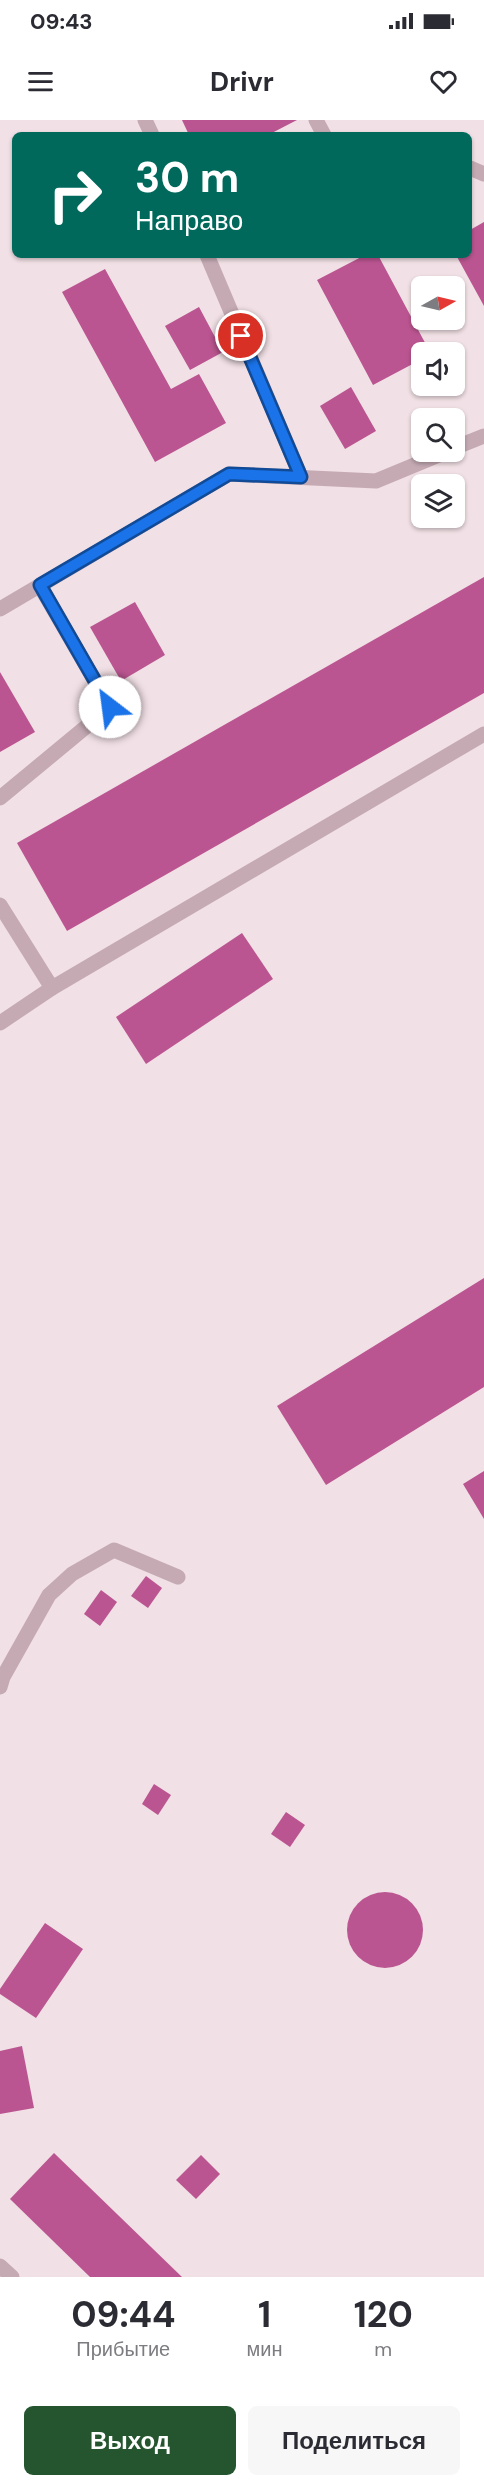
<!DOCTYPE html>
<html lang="ru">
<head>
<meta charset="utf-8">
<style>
	:root { --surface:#fff; --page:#f7f7f7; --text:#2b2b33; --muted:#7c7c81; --accent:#24552f }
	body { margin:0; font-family:"DM Sans",sans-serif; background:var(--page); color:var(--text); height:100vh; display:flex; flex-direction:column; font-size:22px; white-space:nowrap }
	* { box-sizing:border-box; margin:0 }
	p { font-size:20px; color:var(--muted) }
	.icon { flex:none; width:33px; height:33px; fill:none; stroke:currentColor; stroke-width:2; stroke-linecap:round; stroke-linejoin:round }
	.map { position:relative; height:2157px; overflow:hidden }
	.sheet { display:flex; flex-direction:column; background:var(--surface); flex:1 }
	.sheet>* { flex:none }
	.banner { position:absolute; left:12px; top:12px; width:460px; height:126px; border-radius:9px; box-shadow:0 2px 4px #0004; background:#00695c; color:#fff; overflow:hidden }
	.needle { width:39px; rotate:82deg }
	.tools { position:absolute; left:411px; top:156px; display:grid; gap:12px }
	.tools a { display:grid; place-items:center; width:54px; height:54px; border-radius:9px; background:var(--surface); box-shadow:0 2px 4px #0004; font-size:30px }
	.pin { position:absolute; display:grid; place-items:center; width:51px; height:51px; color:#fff; margin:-26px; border:3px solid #fff; border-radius:50%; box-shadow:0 2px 6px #0007 }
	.me { position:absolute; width:66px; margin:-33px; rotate:330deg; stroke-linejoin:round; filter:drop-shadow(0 0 4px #0008) }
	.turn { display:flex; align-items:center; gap:21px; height:126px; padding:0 24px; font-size:27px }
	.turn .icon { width:78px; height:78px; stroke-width:2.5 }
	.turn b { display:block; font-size:42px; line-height:51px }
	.eta { display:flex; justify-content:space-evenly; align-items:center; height:102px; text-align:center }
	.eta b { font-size:36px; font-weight:700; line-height:42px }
	.primary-button { display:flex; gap:12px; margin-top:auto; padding:12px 24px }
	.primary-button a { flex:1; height:69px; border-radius:9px; background:var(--accent); color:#fff; font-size:24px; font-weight:700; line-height:69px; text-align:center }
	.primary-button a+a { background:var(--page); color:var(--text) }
	.status { display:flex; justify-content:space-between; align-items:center; height:42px; padding:0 30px; background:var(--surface); direction:ltr }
	.status svg { height:16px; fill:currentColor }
	header { display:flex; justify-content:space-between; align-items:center; height:78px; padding:0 24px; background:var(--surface); font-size:27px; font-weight:700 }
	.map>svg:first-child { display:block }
</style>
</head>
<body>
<div class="status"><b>09:43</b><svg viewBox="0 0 49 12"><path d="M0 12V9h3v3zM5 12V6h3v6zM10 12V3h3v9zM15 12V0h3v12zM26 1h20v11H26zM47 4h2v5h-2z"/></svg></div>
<header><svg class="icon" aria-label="menu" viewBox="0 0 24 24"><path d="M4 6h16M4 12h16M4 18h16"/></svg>Drivr<svg class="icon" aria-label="heart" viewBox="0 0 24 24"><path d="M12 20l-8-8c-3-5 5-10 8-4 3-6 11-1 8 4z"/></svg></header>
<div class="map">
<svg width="484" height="2157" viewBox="0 0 484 2157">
	<rect width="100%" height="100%" fill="#f1e0e5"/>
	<!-- building -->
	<g fill="#bb5591">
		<path d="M182,0H297L268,15H189Z"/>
		<path d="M484,102V186L456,135H470V110Z"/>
		<path d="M365,135H378L430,232H422V239L373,265L317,160Z"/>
		<path d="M105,149L171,269L199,254L226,303L155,342L62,172Z"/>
		<path d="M199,187L223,232L190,250L165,206Z"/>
		<path d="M351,267L376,311L345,329L320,286Z"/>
		<path d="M484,457V573L67,811L17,723Z"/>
		<path d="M135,482L165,535L121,561L90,507Z"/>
		<path d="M0,552L35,612L0,632Z"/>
		<path d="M242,813L273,859L146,944L116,897Z"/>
		<path d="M484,1158V1267L326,1365L277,1286Z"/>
		<path d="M484,1351V1399L463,1364Z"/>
		<path d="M146,1456L162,1468L148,1488L131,1476Z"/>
		<path d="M101,1470L117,1482L100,1506L84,1494Z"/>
		<path d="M154,1664L171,1675L158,1695L142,1684Z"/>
		<path d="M286,1692L305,1705L290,1727L271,1714Z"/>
		<circle cx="385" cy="1810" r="38"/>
		<path d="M45,1803L83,1829L36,1898L0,1874V1869Z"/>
		<path d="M22,1926L34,1988L0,1994V1931Z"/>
		<path d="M54,2033L182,2157H90L10,2079Z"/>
		<path d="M201,2035L220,2054L196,2079L176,2060Z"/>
	</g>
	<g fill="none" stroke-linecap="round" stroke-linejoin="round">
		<!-- service -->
		<g stroke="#c5aab4" stroke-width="15">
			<path d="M145,0L152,15"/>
			<path d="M316,0L324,15"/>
			<path d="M470,48L484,54"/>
			<path d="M207,135L301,357"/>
			<path d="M454,328L484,316"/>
			<path d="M0,489L229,354L376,361L446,332"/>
			<path d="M0,678L110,587L40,466"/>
			<path d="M0,785L52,868L484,614"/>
			<path d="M0,903L52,868"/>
			<path d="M0,1567L3,1557L49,1475L72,1454L114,1430L178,1457"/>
			<path d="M0,2146L12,2157"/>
		</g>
	</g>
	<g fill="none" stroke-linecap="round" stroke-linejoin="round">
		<!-- route casing -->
		<g stroke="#114b97" stroke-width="15">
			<path id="route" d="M110,587L40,465L229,354L301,357L241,216"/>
		</g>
		<!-- route -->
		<use href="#route" stroke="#1a73e8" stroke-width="10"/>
	</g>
</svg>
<div class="tools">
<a><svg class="needle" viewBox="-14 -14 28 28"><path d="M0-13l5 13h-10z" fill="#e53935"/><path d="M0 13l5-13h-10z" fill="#7c7c81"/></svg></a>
<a><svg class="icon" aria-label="sound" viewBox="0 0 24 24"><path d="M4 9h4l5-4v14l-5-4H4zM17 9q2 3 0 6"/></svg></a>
<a><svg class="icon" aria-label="search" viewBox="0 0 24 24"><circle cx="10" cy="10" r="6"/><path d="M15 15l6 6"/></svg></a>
<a><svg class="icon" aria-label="layers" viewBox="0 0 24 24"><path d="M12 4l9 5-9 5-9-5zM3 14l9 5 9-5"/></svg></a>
</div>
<div class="pin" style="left:241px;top:216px;background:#d93025"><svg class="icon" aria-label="arrive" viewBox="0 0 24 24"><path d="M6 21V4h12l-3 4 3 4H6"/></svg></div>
<svg class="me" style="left:110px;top:587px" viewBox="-20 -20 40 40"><circle r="19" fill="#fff"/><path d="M0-13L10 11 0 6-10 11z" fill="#1a73e8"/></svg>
<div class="banner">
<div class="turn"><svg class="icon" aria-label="right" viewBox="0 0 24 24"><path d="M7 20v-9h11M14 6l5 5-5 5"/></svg><div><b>30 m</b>Направо</div></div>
</div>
</div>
<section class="sheet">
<div class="eta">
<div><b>09:44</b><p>Прибытие</p></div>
<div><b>1</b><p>мин</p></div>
<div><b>120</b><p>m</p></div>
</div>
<div class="primary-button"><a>Выход</a><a>Поделиться</a></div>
</section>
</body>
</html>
